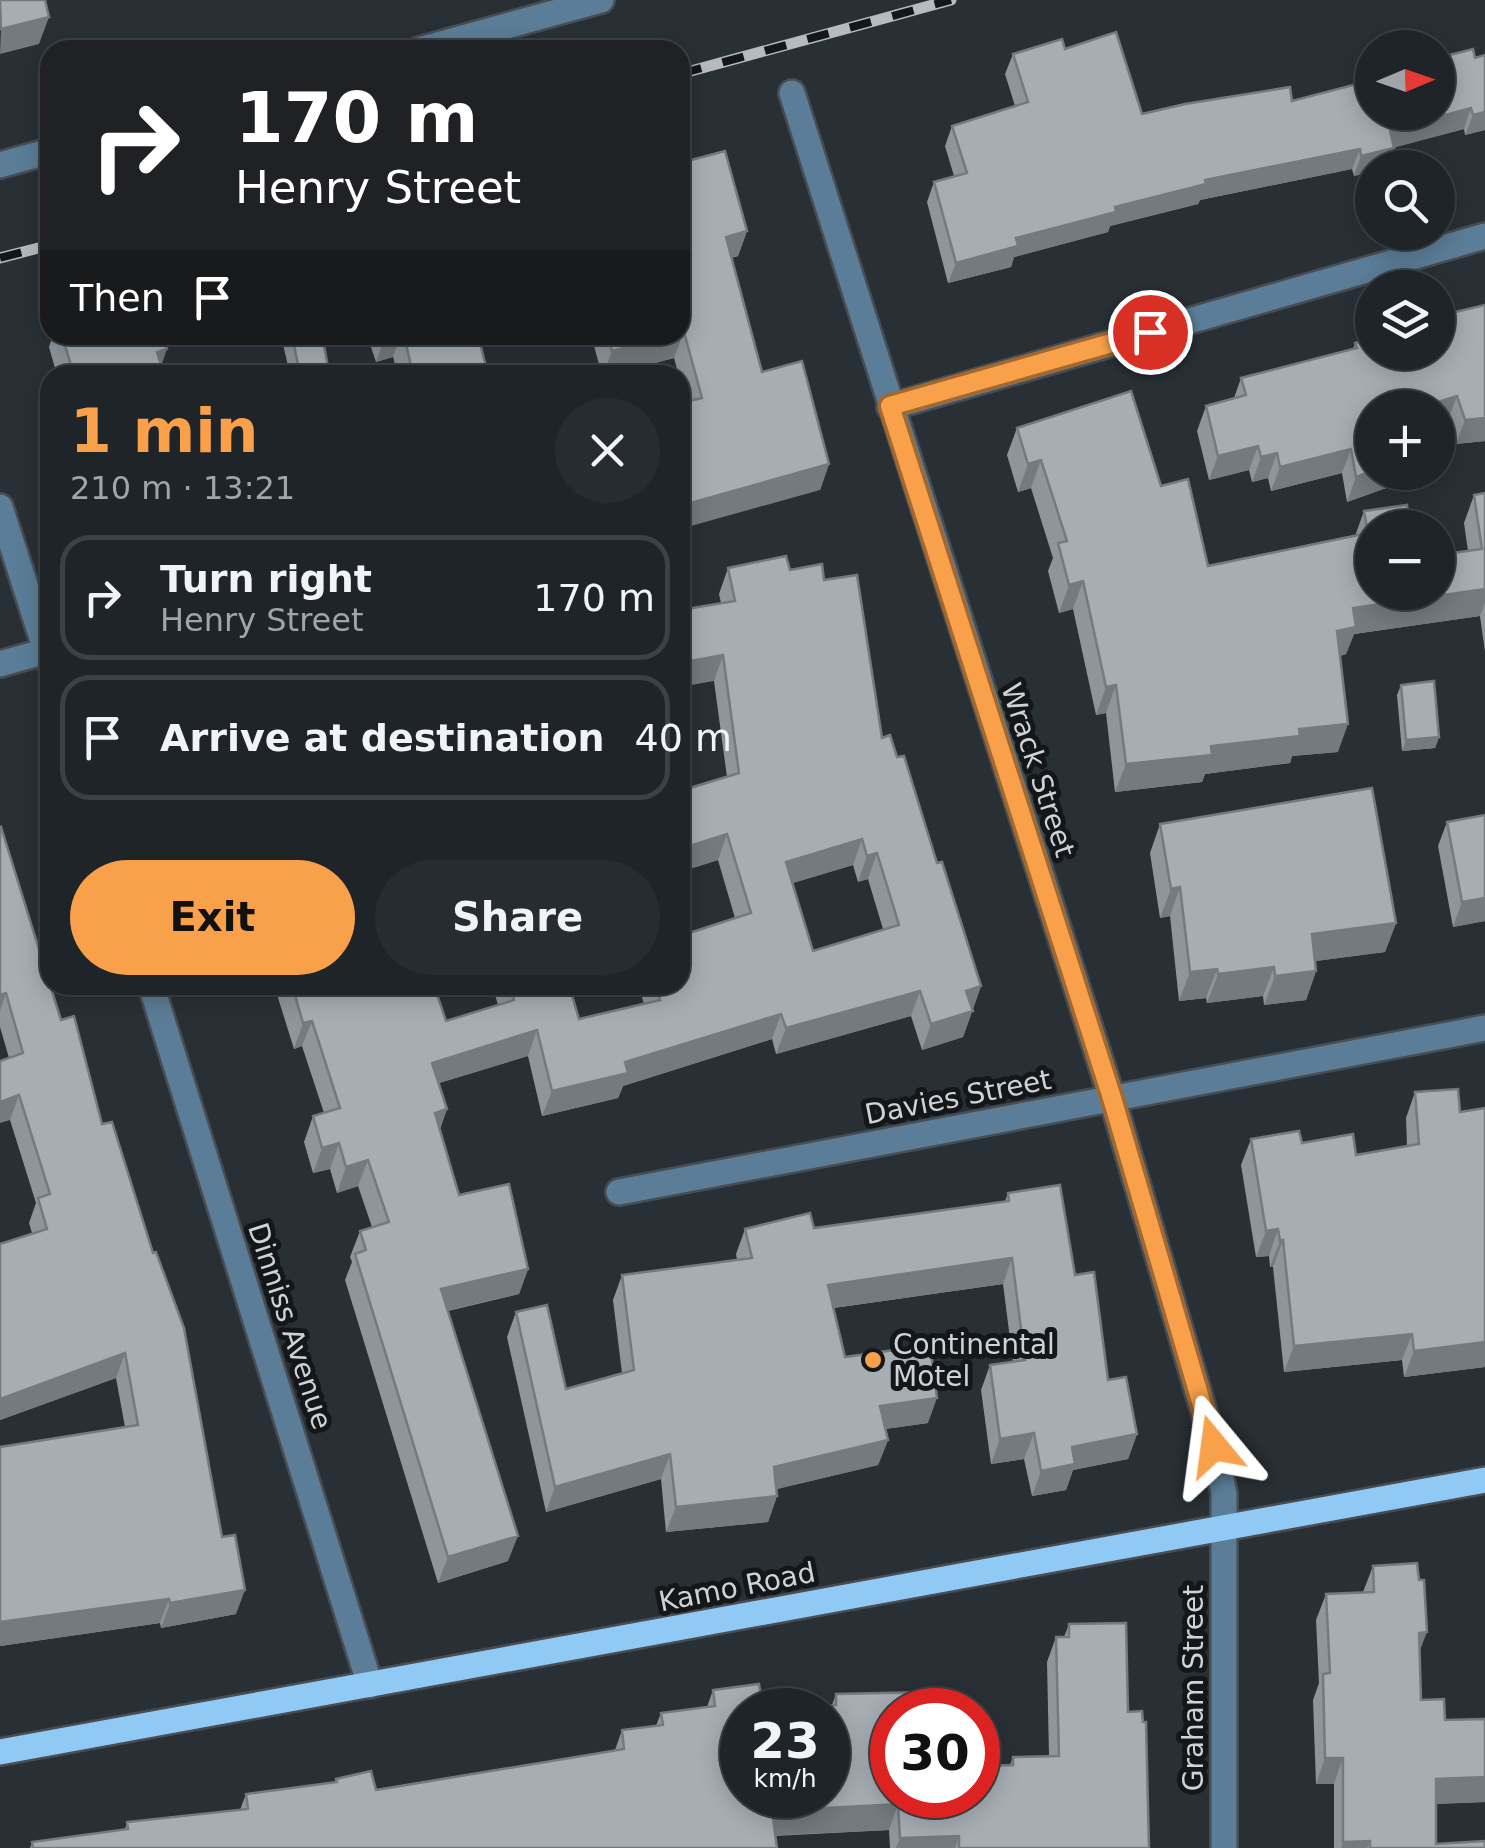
<!DOCTYPE html>
<html lang="en">
<head>
<meta charset="utf-8">
<style>
	:root { --surface:#1f2428; --page:#272c30; --text:#f1f3f6; --muted:#a1a4a8; --line:#3c4145; --accent:#f8a14a }
	body { margin:0; font-family:"DejaVu Sans",sans-serif; background:var(--page); color:var(--text); height:100vh; display:flex; flex-direction:column; font-size:38px; white-space:nowrap }
	* { box-sizing:border-box; margin:0 }
	p { font-size:32px; color:var(--muted) }
	.icon { flex:none; width:55px; height:55px; fill:none; stroke:currentColor; stroke-width:2; stroke-linecap:round; stroke-linejoin:round }
	.map { position:relative; flex:1; overflow:hidden }
	.drawer { position:absolute; left:40px; top:365px; width:650px; height:630px; display:flex; flex-direction:column; background:var(--surface); border-radius:30px; box-shadow:0 5px 25px #0003,0 0 0 2px var(--line) }
	.drawer>* { flex:none }
	.banner { position:absolute; left:40px; top:40px; width:650px; height:305px; border-radius:30px; box-shadow:0 5px 25px #0003,0 0 0 2px var(--line); background:#202124; color:#fff; overflow:hidden }
	.needle { width:65px; rotate:88deg }
	.tools { position:absolute; left:1355px; top:30px; display:grid; gap:20px }
	.tools a { display:grid; place-items:center; width:100px; height:100px; border-radius:50%; background:var(--surface); box-shadow:0 5px 25px #0003,0 0 0 2px var(--line); font-size:50px }
	.speed { position:absolute; left:720px; top:1688px; display:flex; gap:20px; font-size:50px; font-weight:700; text-align:center }
	.speed>* { display:grid; place-content:center; width:130px; height:130px; border-radius:50%; background:var(--surface); box-shadow:0 5px 25px #0003,0 0 0 2px var(--line); line-height:1 }
	.speed small { font-size:25px; font-weight:400 }
	.speed .limit { border:15px solid #d22; background:#fff; color:#111 }
	.pin { position:absolute; display:grid; place-items:center; width:85px; height:85px; color:#fff; margin:-42px; border:5px solid #fff; border-radius:50%; box-shadow:0 2px 10px #0007 }
	.me { position:absolute; width:110px; margin:-55px; rotate:344deg; stroke-linejoin:round; filter:drop-shadow(0 0 8px #0008) }
	.turn { display:flex; align-items:center; gap:35px; height:210px; padding:0 30px; font-size:45px }
	.turn .icon { width:130px; height:130px; stroke-width:2.5 }
	.turn b { display:block; font-size:70px; line-height:85px }
	.then { display:flex; align-items:center; height:95px; padding:0 30px; background:#0003; gap:20px; font-size:38px }
	.round { display:grid; place-items:center; flex:none; width:105px; height:105px; border-radius:52px; background:var(--page) }
	.overview { display:flex; align-items:center; justify-content:space-between; height:170px; padding:0 30px }
	h1 { font-size:60px; font-weight:700; line-height:75px; color:var(--accent) }
	.primary-button { display:flex; gap:20px; margin-top:auto; padding:20px 30px }
	.primary-button a { flex:1; height:115px; border-radius:60px; background:var(--accent); color:#111; font-size:40px; font-weight:700; line-height:115px; text-align:center }
	.primary-button a+a { background:var(--page); color:var(--text) }
	ul { padding:0; list-style:none }
	li { display:flex; align-items:center; gap:30px; height:125px; margin:0 20px 15px; padding:0 10px; border:5px solid var(--line); border-radius:30px }
	li div { flex:1 }
	li b { display:block; font-size:38px }
	li em { font-style:normal }
	.map>svg:first-child { display:block }
</style>
</head>
<body>
<div class="map">
<svg width="1485" height="1848" viewBox="0 0 1485 1848">
	<rect width="100%" height="100%" fill="#293035"/>
	<g fill="none" stroke-linecap="round" stroke-linejoin="round">
		<!-- minor casing -->
		<g stroke="#474d52" stroke-width="30">
			<g id="minor">
				<path d="M419,50L601,0"/>
				<path d="M792,93L1112,1098L1214,1446L1224,1493V1848"/>
				<path d="M0,165L50,151"/>
				<path d="M890,407L1485,236"/>
				<path d="M0,507L50,663"/>
				<path d="M0,664L46,651"/>
				<path d="M151,985L370,1685"/>
				<path d="M619,1192L1485,1028"/>
			</g>
		</g>
		<!-- major casing -->
		<g stroke="#474d52" stroke-width="30">
			<path id="major" d="M0,1752L1485,1480"/>
		</g>
		<!-- minor -->
		<use href="#minor" stroke="#5b7d97" stroke-width="25"/>
		<!-- major -->
		<use href="#major" stroke="#90c9f4" stroke-width="25"/>
		<!-- rail casing -->
		<g stroke="#b7bbc0" stroke-width="11">
			<g id="rail">
				<path d="M680,74L951,0"/>
				<path d="M0,258L50,245"/>
			</g>
		</g>
		<!-- rail -->
		<use href="#rail" stroke="#14171a" stroke-width="8" stroke-dasharray="22" stroke-linecap="butt"/>
	</g>
	<!-- wall -->
	<g fill="#8f969b" fill-rule="evenodd">
		<path d="M1065,49L1142,114L1292,101L1485,55V130L1465,135L1464,129L1394,147L1387,168H1372V172L1354,176L1352,169L1200,200L1198,204L1110,226L1108,232L1014,257L1011,267L948,283L927,202L934,182L954,176L945,146L952,126L1015,106L1005,74L1013,54Z"/>
		<path d="M747,231L738,256L731,258L762,372L829,464L820,490L686,402L674,358L609,375H602L591,335H680Z"/>
		<path d="M1485,305V441L1456,444L1448,420L1438,424V408H1372V472H1394L1389,487L1347,502L1342,473L1271,491L1268,478L1252,482L1249,470L1209,480L1197,431L1206,406L1234,398L1241,378L1353,349L1355,343Z"/>
		<path d="M53,335H164L161,366L164,375H57L49,347Z"/>
		<path d="M281,335H349L323,341L329,372L328,375H290Z"/>
		<path d="M367,335H478L488,375H398L393,357L376,362Z"/>
		<path d="M1017,428L1161,486L1208,566L1355,536L1364,511L1407,505L1372,592L1468,551L1464,523L1474,495L1485,493V652L1480,616L1354,634L1346,654L1340,656L1338,752L1292,756L1290,763L1205,774L1202,782L1115,792L1106,713L1096,715L1073,609L1059,613L1048,571L1053,558L1031,488L1018,492L1007,455Z"/>
		<path d="M728,568L790,570L824,580L882,738L897,757L937,863L981,986L963,1037L922,1050L911,1016L776,1054L772,1039L623,1086L618,1098L542,1116L528,1056L439,1083L447,1109L440,1129L459,1195L528,1269L519,1294L448,1311L508,1561L438,1583L345,1280L352,1262L350,1257L360,1231L372,1227L358,1186L337,1193L330,1169L313,1173L304,1142L313,1116L324,1113L302,1046L294,1049L274,985H434L446,1021L498,1005L492,985H569L579,1019L644,1004L638,985H680L735,918L718,860L680,872V791L727,777L714,681L721,603L719,594ZM853,865L858,882L868,879L883,929L813,951L792,883Z"/>
		<path d="M1401,685L1439,737L1435,748L1402,751L1397,695Z"/>
		<path d="M1485,815V921L1453,927L1438,846L1447,822Z"/>
		<path d="M1160,824L1396,923L1385,952L1315,961L1316,971L1306,1000L1264,1005L1263,996L1207,1003L1206,998L1179,1001L1170,916L1160,918L1150,853Z"/>
		<path d="M0,828L61,1020L102,1124L236,1614L161,1628L160,1623L0,1646V1447L125,1427L116,1378L0,1420V1244L32,1233L29,1223L36,1203L10,1120L9,1058L0,1027Z"/>
		<path d="M1415,1092L1485,1367L1404,1377L1402,1360L1284,1372L1273,1267H1270L1269,1256L1256,1257L1241,1165L1251,1139L1302,1143L1356,1155L1407,1146L1406,1118Z"/>
		<path d="M1008,1193L1075,1275L1108,1380L1137,1434L1128,1459L1073,1470L1066,1490L1032,1496L1024,1459L991,1464L981,1390L990,1365L1013,1362L1003,1284L834,1308L845,1357L928,1423L885,1429L888,1440L878,1465L776,1489L777,1496L768,1522L666,1532L661,1479L546,1512L507,1337L516,1312L566,1389L622,1373L613,1300L622,1275L737,1260L736,1254L745,1229L814,1228L1005,1201Z"/>
		<path d="M1373,1566L1420,1652L1421,1700L1445,1720L1485,1719V1802L1436,1804V1844L1485,1848H1334V1784H1316L1313,1700L1319,1683L1316,1620L1326,1594L1363,1592Z"/>
		<path d="M1069,1624L1128,1712L1149,1848H890L889,1830L775,1836L777,1848H30L32,1842L125,1829L127,1822L240,1810L246,1794L334,1783L336,1779L376,1790L615,1750L622,1730L656,1726L661,1713L707,1707L713,1690L763,1707L832,1705L836,1694L892,1795L1010,1765L1013,1757L1049,1756L1047,1662L1056,1637H1064Z"/>
	</g>
	<!-- shaded-wall -->
	<g fill="#747a7e">
		<path d="M49,17L39,44L0,54L1,29Z"/>
		<path d="M1471,108L1464,129L1382,151L1390,130Z"/>
		<path d="M1485,112V130L1465,135L1473,115Z"/>
		<path d="M1394,148L1387,168H1372V172L1354,176L1361,156Z"/>
		<path d="M1360,149L1352,169L1200,200L1198,204L1110,226L1108,232L1014,257L1011,267L948,283L956,263L1016,238L1205,180Z"/>
		<path d="M747,231L738,256L716,263L726,237Z"/>
		<path d="M684,332L674,358L609,375H603L612,351L672,335H680V333Z"/>
		<path d="M317,335H349L314,343Z"/>
		<path d="M390,335H401L393,357L376,362L385,337Z"/>
		<path d="M167,349L158,375L157,352Z"/>
		<path d="M1457,396L1448,420L1438,424V408H1419Z"/>
		<path d="M1485,418V441L1456,444L1465,420Z"/>
		<path d="M1258,446L1249,470L1209,480L1218,456Z"/>
		<path d="M1351,449L1342,473L1271,491L1280,467Z"/>
		<path d="M1277,453L1268,478L1252,482L1261,457Z"/>
		<path d="M1041,460L1031,488L1018,492L1028,464Z"/>
		<path d="M829,464L820,490L680,529V506Z"/>
		<path d="M1372,471L1394,472L1389,487L1347,502L1356,477Z"/>
		<path d="M1083,581L1073,609L1059,613L1069,585Z"/>
		<path d="M1485,589V603L1480,616L1354,634L1346,654L1327,658L1337,631L1353,608Z"/>
		<path d="M723,655L714,681L680,687V663Z"/>
		<path d="M1116,685L1106,713L1096,715L1106,687Z"/>
		<path d="M1348,724L1338,752L1292,756L1290,763L1205,774L1202,782L1115,792L1126,764L1299,729Z"/>
		<path d="M1439,737L1435,748L1402,751L1406,740Z"/>
		<path d="M727,834L718,860L680,872V849Z"/>
		<path d="M862,839L853,865L777,888L786,862Z"/>
		<path d="M877,853L868,879L858,882L867,856Z"/>
		<path d="M1180,887L1170,916L1160,918L1171,889Z"/>
		<path d="M1485,898V921L1453,927L1462,902Z"/>
		<path d="M1396,923L1385,952L1301,963L1312,934Z"/>
		<path d="M1274,967L1263,996L1207,1003L1218,974Z"/>
		<path d="M1217,969L1206,998L1179,1001L1190,972Z"/>
		<path d="M1316,971L1306,1000L1264,1005L1275,976Z"/>
		<path d="M981,986L963,1037L922,1050L931,1024L966,991Z"/>
		<path d="M920,991L911,1016L776,1054L786,1028Z"/>
		<path d="M6,993L0,1011V995Z"/>
		<path d="M781,1014L772,1039L623,1086L618,1098L542,1116L552,1091L625,1062Z"/>
		<path d="M312,1021L302,1046L294,1049L303,1023Z"/>
		<path d="M537,1030L528,1056L423,1088L432,1063Z"/>
		<path d="M19,1095L10,1120L0,1123V1102Z"/>
		<path d="M447,1109L437,1135L435,1113Z"/>
		<path d="M339,1143L330,1169L313,1173L322,1148Z"/>
		<path d="M368,1160L358,1186L337,1193L346,1167Z"/>
		<path d="M1278,1229L1269,1256L1256,1257L1266,1231Z"/>
		<path d="M1283,1240L1273,1267H1270L1280,1241Z"/>
		<path d="M1012,1258L1003,1284L819,1310L828,1285Z"/>
		<path d="M528,1269L519,1294L432,1314L441,1289Z"/>
		<path d="M1412,1334L1402,1360L1284,1372L1294,1346Z"/>
		<path d="M1485,1342V1367L1404,1377L1414,1351Z"/>
		<path d="M125,1353L116,1378L0,1420V1399Z"/>
		<path d="M937,1398L928,1423L871,1431L880,1406Z"/>
		<path d="M1034,1433L1024,1459L991,1464L1000,1439Z"/>
		<path d="M1137,1434L1128,1459L1073,1470L1066,1490L1032,1496L1041,1471L1072,1447Z"/>
		<path d="M888,1440L878,1465L765,1492L774,1467Z"/>
		<path d="M670,1454L661,1479L546,1512L555,1487Z"/>
		<path d="M777,1496L768,1522L666,1532L676,1507Z"/>
		<path d="M518,1536L508,1561L438,1583L448,1557Z"/>
		<path d="M245,1590L236,1614L161,1628L170,1603Z"/>
		<path d="M169,1599L160,1623L0,1646V1622Z"/>
		<path d="M1427,1632L1417,1658L1419,1633Z"/>
		<path d="M1325,1758H1343L1334,1784H1316Z"/>
		<path d="M1485,1777V1802L1426,1804L1436,1779Z"/>
		<path d="M898,1804L889,1830L762,1836L772,1811Z"/>
		<path d="M959,1836L955,1848H896L900,1838Z"/>
		<path d="M1370,1841L1367,1848H1341L1343,1842Z"/>
	</g>
	<!-- building -->
	<g fill="#a6aeb4" stroke="#747a7e" stroke-width="2.5" fill-rule="evenodd">
		<path d="M0,0H45L49,17L1,29Z"/>
		<path d="M1116,32L1142,114L1185,104L1290,87L1292,101L1372,80V112H1438V58L1473,49L1475,58L1485,55V112L1473,115L1471,108L1390,130L1394,148L1361,156L1360,149L1205,180L1206,184L1115,207L1116,212L1016,238L1018,246L956,263L934,182L967,173L952,126L1028,102L1013,54L1062,39L1065,49Z"/>
		<path d="M725,151L747,231L726,237L762,372L802,361L829,464L680,506V403L702,398L684,332L680,333V163Z"/>
		<path d="M1485,305V418L1465,420L1457,396L1419,408H1372V471L1356,477L1351,449L1280,467L1277,453L1261,457L1258,446L1218,456L1206,406L1246,395L1241,378L1357,348L1355,343L1372,337V352H1438V316Z"/>
		<path d="M62,335H164L167,349L157,352L164,375H74Z"/>
		<path d="M292,335H322L329,372L315,375H300Z"/>
		<path d="M404,335H478L488,375H413Z"/>
		<path d="M608,335H672L612,351Z"/>
		<path d="M1131,391L1161,486L1188,479L1208,566L1368,533L1364,511L1407,505L1410,528H1372V592H1438V555L1482,549L1474,495L1485,493V589L1353,608L1356,627L1337,631L1348,724L1299,729L1300,736L1211,746L1212,755L1126,764L1116,685L1106,687L1083,581L1069,585L1058,543L1067,541L1041,460L1028,464L1017,428Z"/>
		<path d="M786,556L790,570L822,564L824,580L857,575L882,738L890,735L897,757L904,756L937,863L942,862L981,986L966,991L973,1011L931,1024L920,991L786,1028L781,1014L625,1062L628,1073L552,1091L537,1030L432,1063L447,1109L435,1113L459,1195L509,1184L528,1269L441,1289L518,1536L448,1557L355,1254L366,1250L360,1231L389,1222L368,1160L346,1167L339,1143L322,1148L313,1116L340,1108L312,1021L303,1023L292,985H434L446,1021L514,1000L510,985H569L579,1019L660,1000L656,985H680V936L751,913L727,834L680,849V791L739,773L723,655L680,663V610L735,601L728,568ZM862,839L867,856L877,853L899,925L813,951L786,862Z"/>
		<path d="M1434,681L1439,737L1406,740L1401,685Z"/>
		<path d="M1372,788L1396,923L1312,934L1316,971L1275,976L1274,967L1218,974L1217,969L1190,972L1180,887L1171,889L1160,824Z"/>
		<path d="M1485,815V898L1462,902L1447,822Z"/>
		<path d="M1,827L61,1020L74,1016L102,1124L112,1122L153,1253L156,1252L184,1328L222,1537L235,1535L245,1590L170,1603L169,1599L0,1622V1447L138,1425L125,1353L0,1399V1244L47,1229L38,1198L50,1194L19,1095L0,1102V1061L23,1053L6,993L0,995V828Z"/>
		<path d="M1458,1089L1460,1112L1485,1108V1342L1414,1351L1412,1334L1294,1346L1283,1240L1280,1241L1278,1229L1266,1231L1251,1139L1299,1131L1302,1143L1353,1134L1356,1155L1419,1144L1415,1092Z"/>
		<path d="M1060,1185L1075,1275L1094,1272L1108,1380L1126,1377L1137,1434L1072,1447L1075,1464L1041,1471L1034,1433L1000,1439L990,1365L1025,1360L1012,1258L828,1285L845,1357L930,1345L937,1398L880,1406L888,1440L774,1467L777,1496L676,1507L670,1454L555,1487L516,1312L547,1305L566,1389L634,1370L622,1275L752,1258L745,1229L810,1213L814,1228L1009,1201L1008,1193Z"/>
		<path d="M1417,1563L1419,1580H1424L1427,1632L1419,1633L1421,1700L1444,1699L1445,1720L1485,1719V1777L1436,1779V1844L1485,1841V1848H1370V1841L1343,1842V1758H1325L1323,1674L1330,1673L1326,1594L1374,1592L1373,1566Z"/>
		<path d="M1126,1623L1128,1712L1142,1711L1143,1722H1146L1149,1848H959V1836L900,1838L898,1804L772,1811L777,1848H33L32,1842L128,1829L127,1822L248,1809L246,1794L337,1782L336,1779L371,1771L376,1790L624,1749L622,1730L663,1725L661,1713L715,1706L713,1690L759,1684L763,1707L836,1705V1694L929,1692V1710H892V1795H978V1766L1013,1765V1757L1059,1756L1056,1637H1069V1624ZM742,1710H828V1795H742Z"/>
	</g>
	<g fill="none" stroke-linecap="round" stroke-linejoin="round">
		<!-- route casing -->
		<g stroke="#a16930" stroke-width="25">
			<path id="route" d="M1150,332L890,406L1112,1098L1214,1446"/>
		</g>
		<!-- route -->
		<use href="#route" stroke="#f8a14a" stroke-width="18"/>
	</g>
	<!-- markers -->
	<circle fill="#f8a14a" stroke="#14171a" stroke-width="4" cx="873" cy="1360" r="10"/>
	<g text-anchor="middle" dominant-baseline="central" stroke-width="10" stroke-linejoin="round" paint-order="stroke">
		<!-- street labels -->
		<g font-size="28" fill="#cfd3d7" stroke="#14171a">
			<text transform="translate(1038 770) rotate(72)">Wrack Street</text>
			<text transform="translate(958 1097) rotate(-11)">Davies Street</text>
			<text transform="translate(290 1326) rotate(72)">Dinniss Avenue</text>
			<text transform="translate(737 1587) rotate(-11)">Kamo Road</text>
			<text transform="translate(1193 1688) rotate(-90)">Graham Street</text>
		</g>
		<!-- poi labels -->
		<g font-size="28" fill="#cfd3d7" stroke="#14171a" text-anchor="start">
			<text x="893" y="1344">Continental<tspan x="893" dy="32">Motel</tspan></text>
		</g>
	</g>
</svg>
<div class="tools">
<a><svg class="needle" viewBox="-14 -14 28 28"><path d="M0-13l5 13h-10z" fill="#e53935"/><path d="M0 13l5-13h-10z" fill="#a1a4a8"/></svg></a>
<a><svg class="icon" aria-label="search" viewBox="0 0 24 24"><circle cx="10" cy="10" r="6"/><path d="M15 15l6 6"/></svg></a>
<a><svg class="icon" aria-label="layers" viewBox="0 0 24 24"><path d="M12 4l9 5-9 5-9-5zM3 14l9 5 9-5"/></svg></a>
<a>+</a>
<a>−</a>
</div>
<div class="speed"><div>23<small>km/h</small></div><div class="limit">30</div></div>
<div class="pin" style="left:1150px;top:332px;background:#d93025"><svg class="icon" aria-label="arrive" viewBox="0 0 24 24"><path d="M6 21V4h12l-3 4 3 4H6"/></svg></div>
<svg class="me" style="left:1214px;top:1446px" viewBox="-20 -20 40 40"><path d="M0-17L14 15 0 8-14 15z" fill="#f8a14a" stroke="#fff" stroke-width="4"/></svg>
<div class="banner">
<div class="turn"><svg class="icon" aria-label="right" viewBox="0 0 24 24"><path d="M7 20v-9h11M14 6l5 5-5 5"/></svg><div><b>170 m</b>Henry Street</div></div>
<div class="then">Then<svg class="icon" aria-label="arrive" viewBox="0 0 24 24"><path d="M6 21V4h12l-3 4 3 4H6"/></svg></div>
</div>
<section class="drawer">
<div class="overview"><div><h1>1 min</h1><p>210 m · 13:21</p></div><a class="round"><svg class="icon" aria-label="close" viewBox="0 0 24 24"><path d="M6 6l12 12M18 6L6 18"/></svg></a></div>
<ul>
<li><svg class="icon" aria-label="right" viewBox="0 0 24 24"><path d="M7 20v-9h11M14 6l5 5-5 5"/></svg><div><b>Turn right</b><p>Henry Street</p></div><em>170 m</em></li>
<li><svg class="icon" aria-label="arrive" viewBox="0 0 24 24"><path d="M6 21V4h12l-3 4 3 4H6"/></svg><div><b>Arrive at destination</b></div><em>40 m</em></li>
</ul>
<div class="primary-button"><a>Exit</a><a>Share</a></div>
</section>
</div>
</body>
</html>
